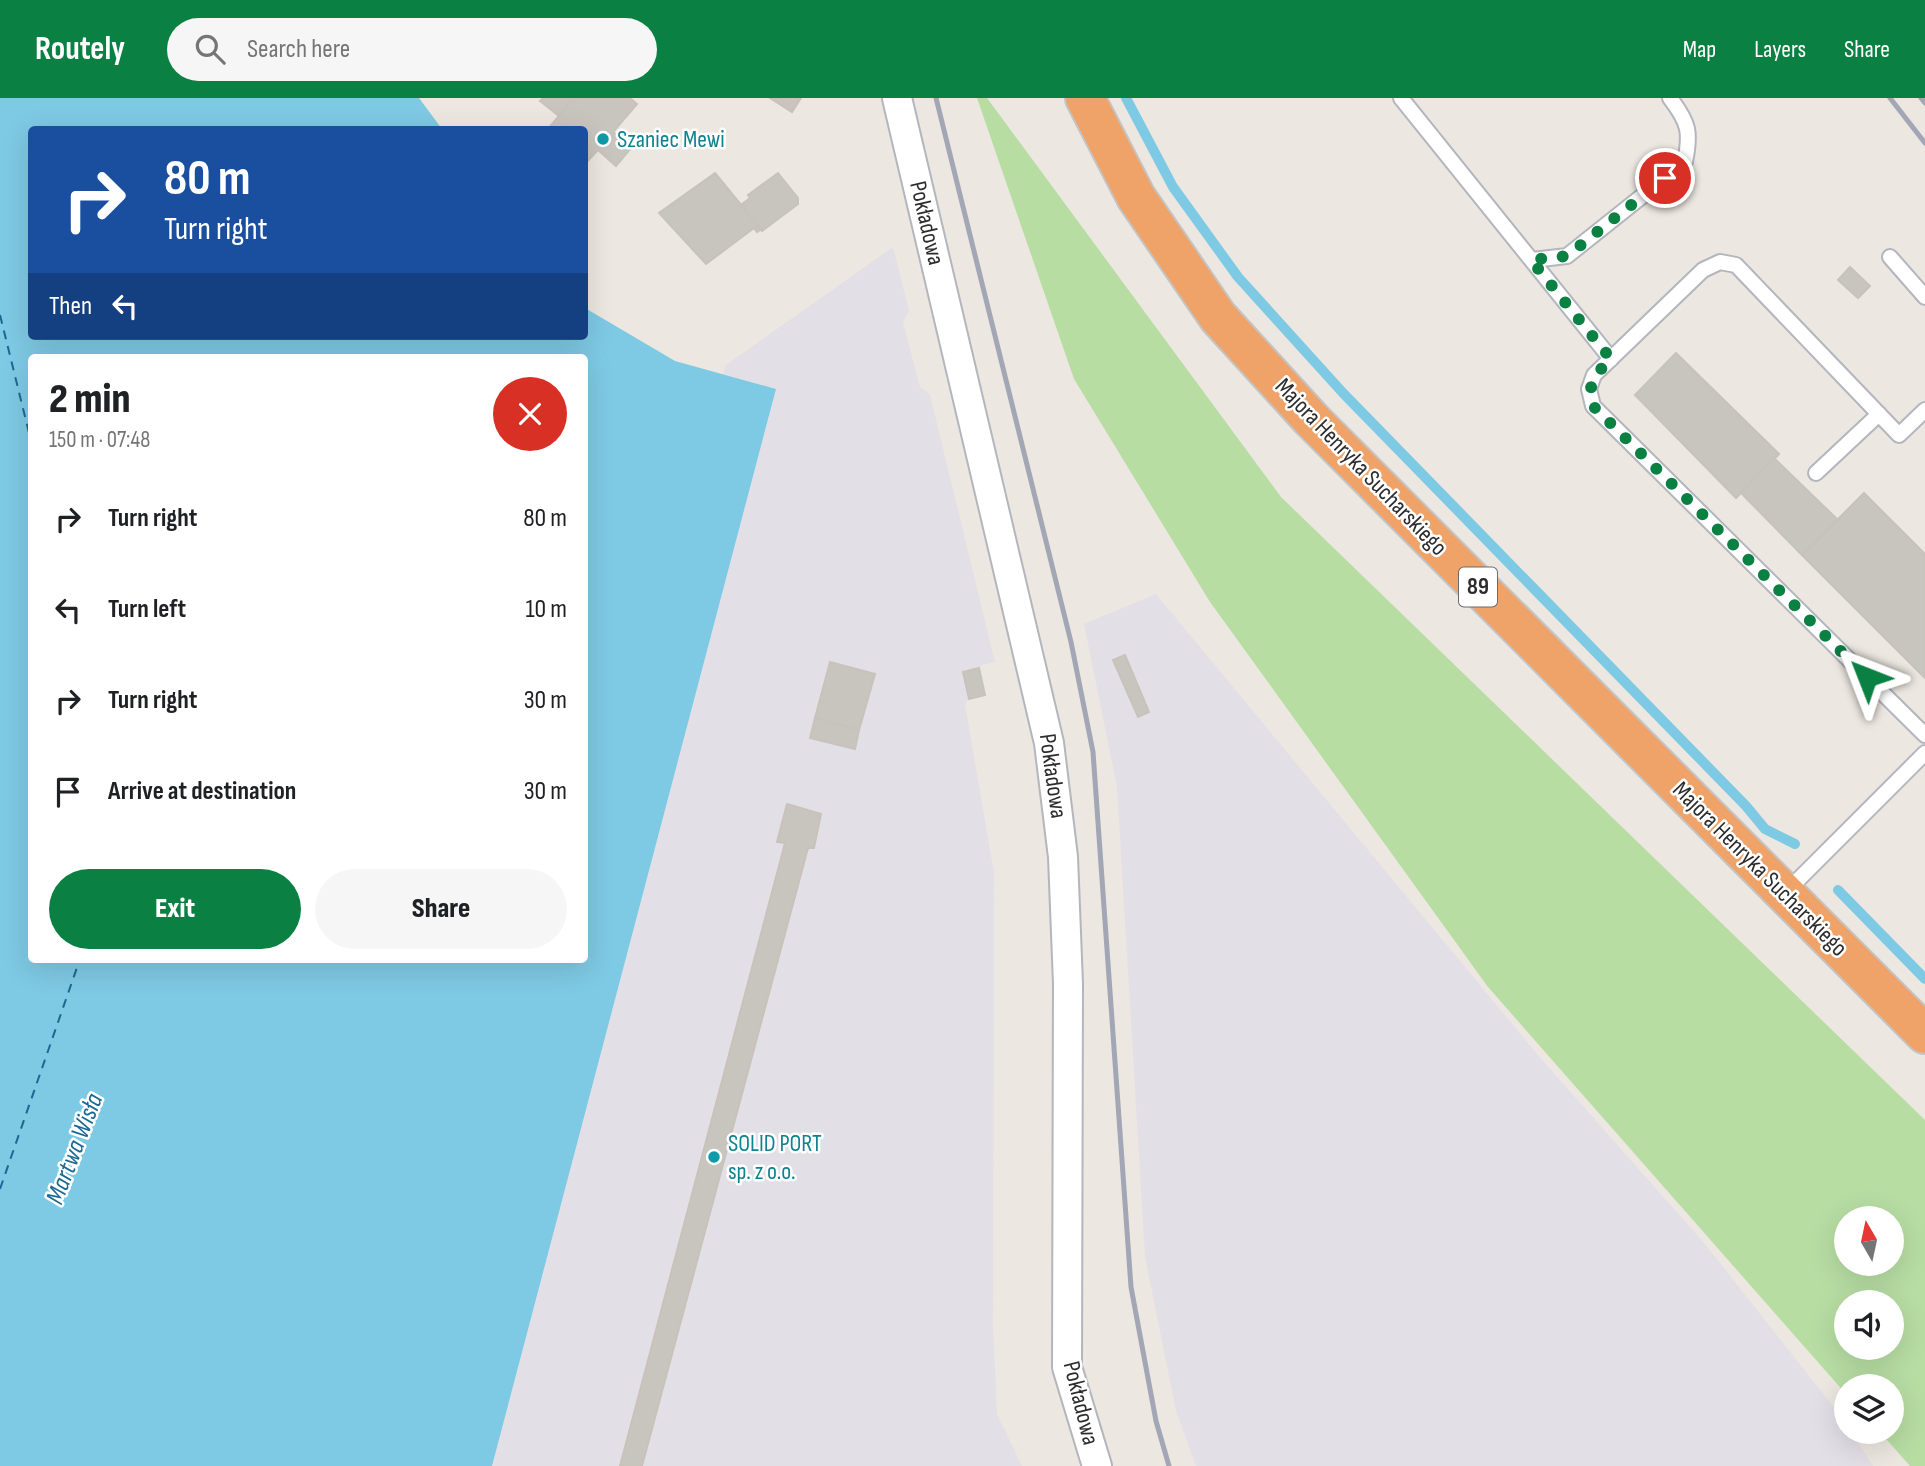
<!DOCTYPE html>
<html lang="en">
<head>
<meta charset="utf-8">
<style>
	:root { --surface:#fff; --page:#f6f6f6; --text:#202124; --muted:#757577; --accent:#0b8043 }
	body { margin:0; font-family:"Sofia Sans Condensed",sans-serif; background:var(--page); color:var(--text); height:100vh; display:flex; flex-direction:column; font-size:26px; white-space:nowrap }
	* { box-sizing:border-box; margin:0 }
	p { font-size:23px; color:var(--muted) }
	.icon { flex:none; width:38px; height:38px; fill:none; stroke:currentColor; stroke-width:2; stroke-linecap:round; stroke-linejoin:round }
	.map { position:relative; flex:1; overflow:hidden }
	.details { position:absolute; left:28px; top:256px; width:560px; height:609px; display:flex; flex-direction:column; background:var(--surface); border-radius:7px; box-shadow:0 7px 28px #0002 }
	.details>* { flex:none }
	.top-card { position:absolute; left:28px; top:28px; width:560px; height:214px; border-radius:7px; box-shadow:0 7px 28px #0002; background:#1a4fa0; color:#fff; overflow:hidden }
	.needle { width:46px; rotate:351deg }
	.tools { position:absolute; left:1834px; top:1108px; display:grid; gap:14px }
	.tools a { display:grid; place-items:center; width:70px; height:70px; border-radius:50%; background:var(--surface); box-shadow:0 7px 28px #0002; font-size:35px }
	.pin { position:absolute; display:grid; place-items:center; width:60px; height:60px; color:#fff; margin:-30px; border:4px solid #fff; border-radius:50%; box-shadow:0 2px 7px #0007 }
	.me { position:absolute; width:77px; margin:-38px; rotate:315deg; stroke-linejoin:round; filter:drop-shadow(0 0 5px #0008) }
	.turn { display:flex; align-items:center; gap:24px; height:147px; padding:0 21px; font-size:32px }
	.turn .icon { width:91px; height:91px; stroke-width:2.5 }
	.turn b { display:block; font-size:49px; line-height:60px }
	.then { display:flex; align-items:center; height:66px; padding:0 21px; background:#0003; gap:14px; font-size:26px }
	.round { display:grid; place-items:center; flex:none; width:74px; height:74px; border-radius:37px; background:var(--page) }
	.overview { display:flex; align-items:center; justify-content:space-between; height:119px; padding:0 21px }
	h1 { font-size:42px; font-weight:800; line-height:52px }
	.button { display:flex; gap:14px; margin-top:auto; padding:14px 21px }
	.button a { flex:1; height:80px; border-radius:42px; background:var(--accent); color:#fff; font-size:28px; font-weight:800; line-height:80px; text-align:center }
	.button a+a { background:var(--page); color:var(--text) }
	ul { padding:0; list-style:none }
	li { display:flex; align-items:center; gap:21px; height:91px; padding:0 21px }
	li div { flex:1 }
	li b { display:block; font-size:26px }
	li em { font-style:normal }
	header { display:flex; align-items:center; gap:42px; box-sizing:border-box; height:98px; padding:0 35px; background:var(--accent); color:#fff }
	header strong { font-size:33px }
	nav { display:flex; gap:38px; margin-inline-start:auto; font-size:24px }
	.search { width:490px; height:63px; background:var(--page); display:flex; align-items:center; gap:18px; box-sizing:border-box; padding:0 24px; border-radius:38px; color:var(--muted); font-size:26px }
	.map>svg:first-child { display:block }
</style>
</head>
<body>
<header>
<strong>Routely</strong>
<div class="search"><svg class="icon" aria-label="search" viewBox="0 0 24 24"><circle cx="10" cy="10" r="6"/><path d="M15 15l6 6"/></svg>Search here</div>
<nav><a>Map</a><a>Layers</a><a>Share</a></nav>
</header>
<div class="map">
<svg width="1925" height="1368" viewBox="0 0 1925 1368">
	<rect width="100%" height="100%" fill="#ece7e0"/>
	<!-- industrial -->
	<g fill="#e2e0e6">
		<path d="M893,149L909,213L903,224L920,289L930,297L995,564L982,567L979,570L985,597L969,601L965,606L994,775L993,1229L997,1316L1022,1368H492L776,291L723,276L726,267Z"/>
		<path d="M1156,496L1537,956L1704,1145L1844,1322L1846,1334H1851L1873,1368H1196L1176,1313L1145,1159L1117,689L1084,526Z"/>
	</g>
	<!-- green -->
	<path fill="#b7dda3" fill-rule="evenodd" d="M977,0H987L1281,399L1925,1022V1368H1910L1880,1334H1892V1288H1846V1296L1488,889L1210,504L1074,281ZM1846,1120H1892V1166H1846ZM1846,1204H1892V1250H1846Z"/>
	<!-- water -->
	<path fill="#7ec9e4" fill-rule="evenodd" d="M0,0H419L442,31L32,32V238H584L585,210L675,263L776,291L492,1368H0ZM32,259H584V861H32Z"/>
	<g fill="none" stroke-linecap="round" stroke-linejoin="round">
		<!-- stream -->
		<g stroke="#7ec9e4" stroke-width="10">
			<path d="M1126,0L1173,89L1238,179L1343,295L1746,708L1765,731L1795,746"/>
			<path d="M1838,792L1925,881"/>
		</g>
		<!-- ferry -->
		<g stroke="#1b6992" stroke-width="2" stroke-dasharray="9 7" stroke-linecap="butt">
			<path d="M0,217L32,347"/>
			<path d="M0,1091L80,861"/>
		</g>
	</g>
	<!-- building -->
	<g fill="#c8c5be" stroke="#c8c3ba" stroke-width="2">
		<path d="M543,0H574L559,18L540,3Z"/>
		<path d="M574,0H630L637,6L613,34L632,49L616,68L598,52L584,67V32H547Z"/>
		<path d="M770,0H801L792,14Z"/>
		<path d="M715,75L761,131L757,134L754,130L706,166L659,115Z"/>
		<path d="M778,75L798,100V106L762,133L741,107L750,100L748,97Z"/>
		<path d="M1850,169L1870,188L1858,200L1838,182Z"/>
		<path d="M1676,255L1779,356L1736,400L1635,297Z"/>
		<path d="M1774,360L1838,422L1802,457L1741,395Z"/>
		<path d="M1864,395L1925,456V580L1802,457Z"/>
		<path d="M1125,557L1149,614L1138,619L1113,562Z"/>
		<path d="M830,564L875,576L859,632L815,620Z"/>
		<path d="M979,570L985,597L969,601L963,574Z"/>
		<path d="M815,620L859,632L855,651L810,640Z"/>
		<path d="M787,706L821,716L814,750H808L642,1368H620L785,745L777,744Z"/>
	</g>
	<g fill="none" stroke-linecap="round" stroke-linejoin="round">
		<!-- lane casing -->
		<g stroke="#b4b6be" stroke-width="18">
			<g id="lane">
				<path d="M1401,0L1611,261"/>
				<path d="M1890,159L1925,199"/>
				<path d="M1532,162L1567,158L1685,64C1691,34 1689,25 1670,0"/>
				<path d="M1925,312L1899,337L1736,167L1720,164L1703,172L1594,277L1589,291L1593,308L1925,637"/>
				<path d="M1816,375L1879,316"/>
				<path d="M1786,794L1925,655"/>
			</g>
		</g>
		<!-- street casing -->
		<g stroke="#b4b6be" stroke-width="32">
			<path id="street" d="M897,0L1049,645L1063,759L1068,886L1067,1269L1097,1368"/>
		</g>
		<!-- highway casing -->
		<g stroke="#c4c4c4" stroke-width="42">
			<path id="highway" d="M1085,0L1136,99L1218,219L1311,321L1925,936"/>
		</g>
		<!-- lane -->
		<use href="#lane" stroke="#fff" stroke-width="14"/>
		<!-- street -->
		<use href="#street" stroke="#fff" stroke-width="28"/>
		<!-- highway -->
		<use href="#highway" stroke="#efa369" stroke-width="38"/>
		<!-- rail -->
		<g stroke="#a3a6b5" stroke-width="5">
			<path d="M936,0L1071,544L1093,654L1131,1189L1156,1323L1169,1368"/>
			<path d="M1890,0L1925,45"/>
			<path d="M1921,0L1925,5"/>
		</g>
	</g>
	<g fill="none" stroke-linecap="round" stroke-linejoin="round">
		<!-- route -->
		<path stroke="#0b8043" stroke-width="12" stroke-dasharray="0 21.6" d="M1665,80L1567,158L1531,162L1611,261C1594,278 1587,283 1593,308L1867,579"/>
	</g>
	<!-- markers -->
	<g fill="#0f9aa8" stroke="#fff" stroke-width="2.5">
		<circle cx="603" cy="41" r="7"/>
		<circle cx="714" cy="1059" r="7"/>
	</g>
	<g text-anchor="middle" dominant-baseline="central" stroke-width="5" stroke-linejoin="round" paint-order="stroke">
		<!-- shield labels -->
		<rect fill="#fff" stroke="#6b6b6b" stroke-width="2" x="1459" y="469.5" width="38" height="39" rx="5"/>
		<g font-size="23" font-weight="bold" fill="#2c2c2c">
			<text x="1478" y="489">89</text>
		</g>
		<!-- culture labels -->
		<g font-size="24" fill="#0d838f" stroke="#fff" text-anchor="start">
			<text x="617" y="41">Szaniec Mewi</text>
			<text x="728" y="1045">SOLID PORT<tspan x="728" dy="28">sp. z o.o.</tspan></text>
		</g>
		<!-- street labels -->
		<g font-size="24" fill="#2c2c2c" stroke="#fff">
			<text transform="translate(927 125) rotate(77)">Pokładowa</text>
			<text transform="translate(1361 369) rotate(46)">Majora Henryka Sucharskiego</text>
			<text transform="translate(1053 678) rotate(82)">Pokładowa</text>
			<text transform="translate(1760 771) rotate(45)">Majora Henryka Sucharskiego</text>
			<text transform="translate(1081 1305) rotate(76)">Pokładowa</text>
		</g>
		<!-- water labels -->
		<g font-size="26" font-style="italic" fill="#1b6992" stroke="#fff">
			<text transform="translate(75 1051) rotate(-69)">Martwa Wisła</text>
		</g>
	</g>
</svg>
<div class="tools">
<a><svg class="needle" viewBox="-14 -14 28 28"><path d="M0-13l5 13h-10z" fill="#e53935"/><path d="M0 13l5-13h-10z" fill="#757577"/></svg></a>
<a><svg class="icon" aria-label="sound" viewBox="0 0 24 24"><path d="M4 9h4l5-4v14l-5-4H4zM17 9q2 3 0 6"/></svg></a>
<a><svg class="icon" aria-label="layers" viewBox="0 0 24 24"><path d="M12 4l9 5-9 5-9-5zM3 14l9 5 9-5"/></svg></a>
</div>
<div class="pin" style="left:1665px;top:80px;background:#d93025"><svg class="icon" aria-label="arrive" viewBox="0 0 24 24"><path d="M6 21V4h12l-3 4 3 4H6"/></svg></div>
<svg class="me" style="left:1867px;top:579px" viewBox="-20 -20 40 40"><path d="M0-17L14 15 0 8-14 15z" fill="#0b8043" stroke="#fff" stroke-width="4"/></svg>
<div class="top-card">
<div class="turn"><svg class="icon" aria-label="right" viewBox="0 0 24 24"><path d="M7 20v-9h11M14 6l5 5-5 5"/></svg><div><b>80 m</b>Turn right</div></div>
<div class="then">Then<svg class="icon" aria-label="left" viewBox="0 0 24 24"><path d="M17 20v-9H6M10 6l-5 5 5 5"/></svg></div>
</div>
<section class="details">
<div class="overview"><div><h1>2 min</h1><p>150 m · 07:48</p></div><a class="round" style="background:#d93025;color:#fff"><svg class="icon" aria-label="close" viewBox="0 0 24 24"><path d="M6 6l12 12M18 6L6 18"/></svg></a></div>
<ul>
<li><svg class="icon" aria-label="right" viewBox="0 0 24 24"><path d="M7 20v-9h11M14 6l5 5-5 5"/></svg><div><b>Turn right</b></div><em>80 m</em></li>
<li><svg class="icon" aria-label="left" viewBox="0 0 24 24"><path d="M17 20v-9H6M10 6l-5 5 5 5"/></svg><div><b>Turn left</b></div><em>10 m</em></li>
<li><svg class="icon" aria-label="right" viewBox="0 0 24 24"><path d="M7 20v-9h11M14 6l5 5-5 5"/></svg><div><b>Turn right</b></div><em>30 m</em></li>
<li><svg class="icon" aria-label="arrive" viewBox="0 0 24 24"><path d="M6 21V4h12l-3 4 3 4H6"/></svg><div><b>Arrive at destination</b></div><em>30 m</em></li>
</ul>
<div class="button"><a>Exit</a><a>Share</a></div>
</section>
</div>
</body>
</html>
